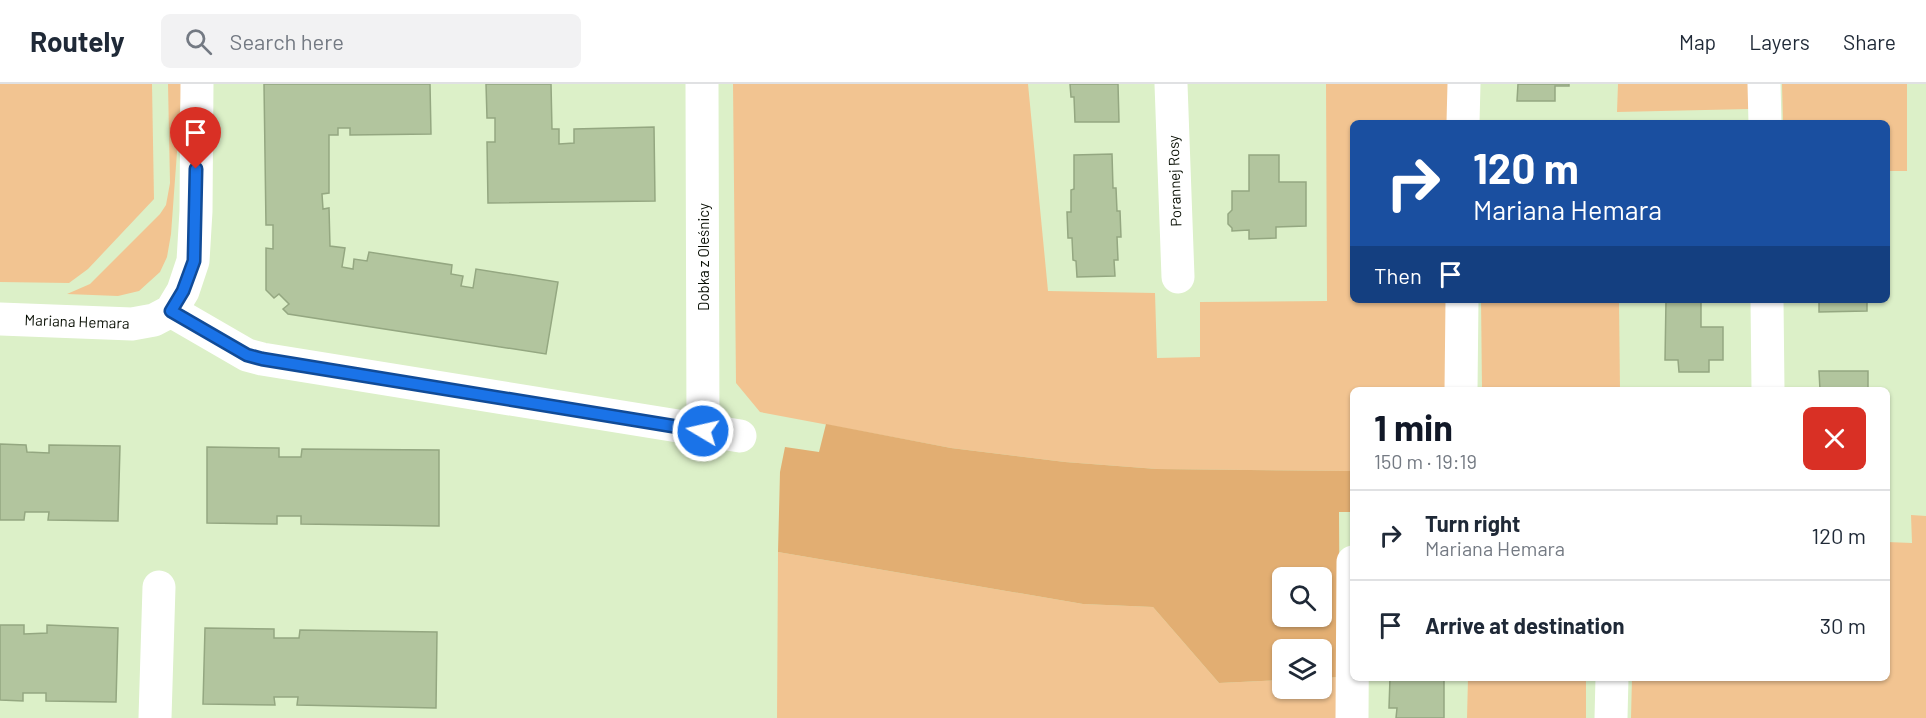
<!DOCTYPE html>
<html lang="en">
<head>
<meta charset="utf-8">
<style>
	:root { --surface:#fff; --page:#f2f2f3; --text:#1f2937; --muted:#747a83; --line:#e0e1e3; --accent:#111827 }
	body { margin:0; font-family:Barlow,sans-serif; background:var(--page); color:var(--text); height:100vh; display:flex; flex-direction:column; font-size:22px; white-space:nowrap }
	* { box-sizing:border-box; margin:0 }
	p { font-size:20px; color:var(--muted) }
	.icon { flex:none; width:33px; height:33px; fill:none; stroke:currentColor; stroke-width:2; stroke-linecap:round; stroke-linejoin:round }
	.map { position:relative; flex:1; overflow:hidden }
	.details { position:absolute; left:1350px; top:303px; width:540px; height:294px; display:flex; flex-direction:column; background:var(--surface); border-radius:9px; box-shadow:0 2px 4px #0004 }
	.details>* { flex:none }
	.guide { position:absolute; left:1350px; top:36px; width:540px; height:183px; border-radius:9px; box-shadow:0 2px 4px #0004; background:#1a4fa0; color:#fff; overflow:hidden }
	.buttons { position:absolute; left:1272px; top:483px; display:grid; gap:12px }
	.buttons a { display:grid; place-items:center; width:60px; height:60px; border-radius:9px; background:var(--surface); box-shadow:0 2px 4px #0004; font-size:30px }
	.pin { position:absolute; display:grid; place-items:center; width:51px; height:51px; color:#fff; margin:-62px -26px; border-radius:50% 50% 50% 0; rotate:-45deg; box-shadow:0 0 6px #0007 }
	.pin .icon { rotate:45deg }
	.me { position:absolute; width:66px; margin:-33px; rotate:279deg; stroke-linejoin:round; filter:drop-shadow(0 0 4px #0008) }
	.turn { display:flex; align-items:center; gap:21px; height:126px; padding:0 24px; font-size:27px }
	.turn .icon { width:78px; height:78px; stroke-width:2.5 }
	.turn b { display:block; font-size:42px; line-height:51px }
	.then { display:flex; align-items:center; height:57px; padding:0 24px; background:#0003; gap:12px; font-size:22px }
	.round { display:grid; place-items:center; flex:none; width:63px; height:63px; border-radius:9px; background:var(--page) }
	.head { display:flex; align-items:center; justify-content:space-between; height:102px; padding:0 24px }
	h1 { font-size:36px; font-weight:700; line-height:45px; color:var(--accent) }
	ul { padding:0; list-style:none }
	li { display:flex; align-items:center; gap:18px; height:90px; padding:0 24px; border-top:2px solid var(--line) }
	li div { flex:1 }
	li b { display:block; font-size:22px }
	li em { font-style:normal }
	header { display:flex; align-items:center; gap:36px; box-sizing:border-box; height:84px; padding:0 30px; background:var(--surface); border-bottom:2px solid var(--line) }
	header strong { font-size:28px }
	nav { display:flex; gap:33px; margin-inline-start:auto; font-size:21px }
	.search { width:420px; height:54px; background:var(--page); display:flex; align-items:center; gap:15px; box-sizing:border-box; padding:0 21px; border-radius:9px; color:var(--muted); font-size:22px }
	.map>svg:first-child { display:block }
</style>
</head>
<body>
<header>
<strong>Routely</strong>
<div class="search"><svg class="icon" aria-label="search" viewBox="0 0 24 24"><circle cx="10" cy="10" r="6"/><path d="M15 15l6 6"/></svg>Search here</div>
<nav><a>Map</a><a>Layers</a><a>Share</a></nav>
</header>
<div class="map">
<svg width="1926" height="634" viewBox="0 0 1926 634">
	<rect width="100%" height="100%" fill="#dcf0c8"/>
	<!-- green -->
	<g fill="#f2c491">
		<path d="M0,0H152L154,115L88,185L69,199L0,198Z"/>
		<path d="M168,0H182L171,150L167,173L160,188L139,207L118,212L67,210L90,200L160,130L166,121L170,99Z"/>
		<path d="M733,0H1028L1048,207L1155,209L1157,274L1200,273V218L1327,217L1326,0H1448V39H1353V216H1449V306H1353V387L1157,385L1065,378L951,364L760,328L736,299Z"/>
		<path d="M1618,0H1749V25L1617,28Z"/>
		<path d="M1782,0H1907V87H1887V39H1783Z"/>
		<path d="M1481,216H1619L1620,306H1482Z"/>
		<path d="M1911,431L1926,432V634H1631L1632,594H1887V458L1912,459Z"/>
		<path d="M778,468L1083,520L1153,523L1219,599L1282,596V604H1322V594L1340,593V634H777Z"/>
		<path d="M1468,594H1586V634H1467Z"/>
	</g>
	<!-- forest -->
	<path fill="#e2ae72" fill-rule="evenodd" d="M826,340L951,364L1065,378L1157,385L1353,387V428H1339L1340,593L1322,594V566H1282V596L1219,599L1153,523L1083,520L778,468L780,388L785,363L819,368ZM1282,494H1322V532H1282Z"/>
	<!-- building -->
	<g fill="#b2c59e" stroke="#94a781" stroke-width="1.5">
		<path d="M264,0H430L431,50L350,51V44H338V51H329V109L322,110L323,125L329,124L330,162L345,164L342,183L353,185L354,175L367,177L369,168L452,181L451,190L463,192L461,202L473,204L476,185L558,198L546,270L288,230L283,225L289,220L279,210L274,214L266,206V164L273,165V141H266Z"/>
		<path d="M486,0H551L552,45H559V60L574,59V45L654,43L655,117L488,119L487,58H495V34H487Z"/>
		<path d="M1070,0H1118L1119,38H1075L1074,13H1071Z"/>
		<path d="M1518,0H1569V2H1555V17H1517Z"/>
		<path d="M1112,70L1113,104H1116L1117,127H1120L1121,153H1117L1118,176H1114L1115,192L1077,193L1076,177L1073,176L1072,154H1068L1067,128H1071V106L1074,105V71Z"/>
		<path d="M1249,71H1279V98H1306V142L1276,143V154L1249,155V146L1232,147V144L1228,140V130L1232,126V107H1249Z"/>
		<path d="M1666,216H1701V243H1723V276H1709V288H1679L1678,276H1665Z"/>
		<path d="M1819,216H1867V227L1819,228Z"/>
		<path d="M1819,287H1868V306H1820Z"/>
		<path d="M0,360L26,361L27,368L49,369V361L120,362L118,437L48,436L49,428H25L24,436H0Z"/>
		<path d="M207,363L279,364V373H301L302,365L439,366V442L301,440V432H277V440L207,439Z"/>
		<path d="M0,541H24V550L47,549V541L118,544L116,618L46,617V609H23V617L0,616Z"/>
		<path d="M205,544L274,545V554H299L300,546L437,548L436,624L297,621L298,613H274L275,621L203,620Z"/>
		<path d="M1390,594H1444V634H1396L1397,624H1389Z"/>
	</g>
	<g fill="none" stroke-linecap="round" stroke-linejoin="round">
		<!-- minor -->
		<g stroke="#fff" stroke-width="33">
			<path d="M702,0L703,347"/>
			<path d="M1171,0L1178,193"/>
			<path d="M1764,0L1765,39"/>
			<path d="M1463,39L1464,0"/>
			<path d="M1767,216L1768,306"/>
			<path d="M171,227L247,271L262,275L740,352"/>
			<path d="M0,235L132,240L154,236L171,227L183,207L193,177L196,127L197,0"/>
			<path d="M1461,306L1462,216"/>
			<path d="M155,634L159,503"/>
			<path d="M1352,634L1353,478"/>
			<path d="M1611,634L1612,594"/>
		</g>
	</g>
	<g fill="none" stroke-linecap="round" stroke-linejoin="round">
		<!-- route casing -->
		<g stroke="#114b97" stroke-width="15">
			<path id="route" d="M196,85L194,177L183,207L171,227L247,271L262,275L703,347"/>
		</g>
		<!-- route -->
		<use href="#route" stroke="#1a73e8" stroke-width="10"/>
	</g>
	<g text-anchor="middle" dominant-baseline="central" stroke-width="6" stroke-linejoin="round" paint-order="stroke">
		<!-- street labels -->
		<g font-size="15" fill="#080e03" stroke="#fff">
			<text transform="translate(1174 97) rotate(-92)">Porannej Rosy</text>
			<text transform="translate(703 173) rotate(-90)">Dobka z Oleśnicy</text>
			<text transform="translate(77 237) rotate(2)">Mariana Hemara</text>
		</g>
	</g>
</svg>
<div class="buttons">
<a><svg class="icon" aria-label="search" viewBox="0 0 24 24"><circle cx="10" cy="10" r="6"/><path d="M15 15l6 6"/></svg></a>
<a><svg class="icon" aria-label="layers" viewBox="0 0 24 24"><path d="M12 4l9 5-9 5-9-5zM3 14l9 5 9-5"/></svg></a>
</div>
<div class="pin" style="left:196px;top:85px;background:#d93025"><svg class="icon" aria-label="arrive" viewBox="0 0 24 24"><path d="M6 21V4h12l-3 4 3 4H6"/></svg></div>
<svg class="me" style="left:703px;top:347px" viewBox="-20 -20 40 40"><circle r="17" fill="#1a73e8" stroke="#fff" stroke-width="3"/><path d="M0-11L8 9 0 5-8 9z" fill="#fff"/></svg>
<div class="guide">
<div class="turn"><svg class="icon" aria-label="right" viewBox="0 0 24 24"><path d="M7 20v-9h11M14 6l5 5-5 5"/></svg><div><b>120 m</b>Mariana Hemara</div></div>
<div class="then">Then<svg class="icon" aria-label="arrive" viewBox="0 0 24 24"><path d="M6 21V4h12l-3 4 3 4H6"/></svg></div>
</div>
<section class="details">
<div class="head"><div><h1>1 min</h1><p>150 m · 19:19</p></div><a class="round" style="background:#d93025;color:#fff"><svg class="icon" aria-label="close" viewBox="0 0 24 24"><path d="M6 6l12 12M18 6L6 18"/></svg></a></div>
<ul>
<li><svg class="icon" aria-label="right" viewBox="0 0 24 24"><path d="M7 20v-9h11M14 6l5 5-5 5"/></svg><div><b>Turn right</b><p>Mariana Hemara</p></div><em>120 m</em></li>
<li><svg class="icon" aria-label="arrive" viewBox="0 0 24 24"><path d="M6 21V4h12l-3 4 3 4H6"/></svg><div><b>Arrive at destination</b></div><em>30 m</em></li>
</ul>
</section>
</div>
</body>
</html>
